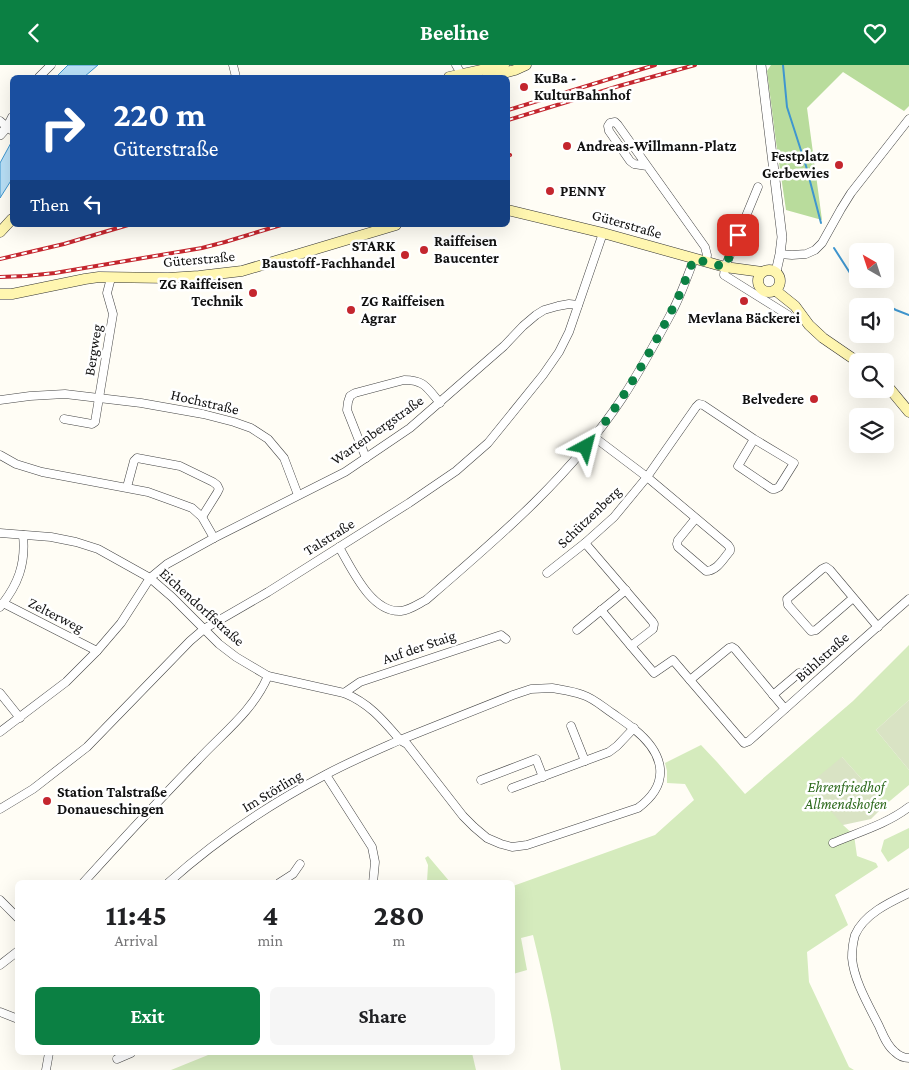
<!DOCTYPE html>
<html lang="en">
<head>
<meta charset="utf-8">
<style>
	:root { --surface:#fff; --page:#f6f6f6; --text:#202124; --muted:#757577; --accent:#0b8043 }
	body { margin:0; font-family:"Crimson Pro",serif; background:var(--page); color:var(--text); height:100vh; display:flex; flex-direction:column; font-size:19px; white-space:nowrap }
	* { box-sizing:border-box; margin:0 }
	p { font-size:16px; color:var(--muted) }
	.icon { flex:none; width:28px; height:28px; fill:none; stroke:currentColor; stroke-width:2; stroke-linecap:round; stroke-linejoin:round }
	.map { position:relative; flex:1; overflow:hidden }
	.details { position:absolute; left:15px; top:815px; width:500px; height:175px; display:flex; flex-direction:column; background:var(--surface); border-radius:8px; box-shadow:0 5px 20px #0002 }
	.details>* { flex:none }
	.top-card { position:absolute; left:10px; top:10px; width:500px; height:152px; border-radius:8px; box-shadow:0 5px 20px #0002; background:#1a4fa0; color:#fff; overflow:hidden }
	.needle { width:32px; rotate:321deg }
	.buttons { position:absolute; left:849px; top:178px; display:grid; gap:10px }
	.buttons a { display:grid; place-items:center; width:45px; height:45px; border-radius:8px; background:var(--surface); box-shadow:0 5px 20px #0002; font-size:25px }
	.pin { position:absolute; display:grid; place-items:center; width:42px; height:42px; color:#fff; margin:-21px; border-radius:10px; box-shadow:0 2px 8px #0006 }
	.me { position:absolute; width:55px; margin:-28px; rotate:38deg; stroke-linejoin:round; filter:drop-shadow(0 0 4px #0008) }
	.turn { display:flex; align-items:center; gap:18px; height:105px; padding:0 20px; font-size:22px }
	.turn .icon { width:65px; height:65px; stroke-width:2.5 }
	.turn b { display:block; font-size:35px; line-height:42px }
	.then { display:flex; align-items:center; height:48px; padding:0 20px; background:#0003; gap:10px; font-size:19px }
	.eta { display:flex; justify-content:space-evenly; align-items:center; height:85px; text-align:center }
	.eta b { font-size:30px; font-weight:700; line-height:35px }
	.button { display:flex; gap:10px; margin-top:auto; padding:10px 20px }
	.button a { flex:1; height:58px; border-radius:8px; background:var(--accent); color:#fff; font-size:20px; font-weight:700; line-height:58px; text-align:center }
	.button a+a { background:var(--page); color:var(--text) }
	header { display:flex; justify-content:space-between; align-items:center; height:65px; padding:0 20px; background:var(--accent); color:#fff; font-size:22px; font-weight:700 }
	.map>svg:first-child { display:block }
</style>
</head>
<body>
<header><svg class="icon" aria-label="back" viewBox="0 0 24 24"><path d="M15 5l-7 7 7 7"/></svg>Beeline<svg class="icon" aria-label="heart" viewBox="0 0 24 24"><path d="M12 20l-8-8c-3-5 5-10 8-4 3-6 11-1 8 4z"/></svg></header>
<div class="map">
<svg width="909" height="1005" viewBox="0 0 909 1005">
	<rect width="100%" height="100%" fill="#fffdf5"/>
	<!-- green -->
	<g fill="#d5ebbd">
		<path d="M909,580V635L876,665L909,705V720L885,740L842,692L843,760L854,770L857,791L876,798L878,802L835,830L848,860L807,887L809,917L849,1002L854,1005H561C554,960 544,915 533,870L521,873L527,905L513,909V821L655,770L694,735L685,719L667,718V706L665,698L701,680L717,697L745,729L853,636Z"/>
		<path d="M909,763V783L888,797L881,786L884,775Z"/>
		<path d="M428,791L450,817H427L428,800L425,793Z"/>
		<path d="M213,988H472L476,1005H171Z"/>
	</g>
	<!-- forest -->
	<path fill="#b9dc9c" d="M771,0H909V41L904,46L843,7L807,43L822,155L786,145L776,77L767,6Z"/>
	<!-- cemetery -->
	<g fill="#d9e3c4">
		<path d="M909,635V705L876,665Z"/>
		<path d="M842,692L885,740L871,754L843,760L808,720Z"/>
	</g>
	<!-- water -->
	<g fill="#b9e0f7" stroke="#3f96cf">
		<path d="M68,0H98L84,12H56Z"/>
		<path d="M12,76V114L0,133V98Z"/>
	</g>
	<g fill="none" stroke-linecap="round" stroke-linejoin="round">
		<!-- stream -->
		<g stroke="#3f96cf" stroke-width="2">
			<path d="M783,0L787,42L806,101L821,158"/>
			<path d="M834,183L850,208"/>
			<path d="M880,237L896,245L909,250"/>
		</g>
		<!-- minor casing -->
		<g stroke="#444" stroke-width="9">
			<g id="minor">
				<path d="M233,0L236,12"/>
				<path d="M456,0L459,5L460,9"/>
				<path d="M39,12L51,0"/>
				<path d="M0,56L7,62L12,52"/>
				<path d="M647,101L634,99L630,96L609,66L608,61L610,58L615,57L618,60L705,182L707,190L706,197"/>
				<path d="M758,122L725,202L724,210L788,250"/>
				<path d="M780,189L792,190L806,189L815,185L822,178L841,144L851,128L909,54"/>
				<path d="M0,335L30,331L65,329L141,338L203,349L234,357L251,363L268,374L284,393L298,430"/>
				<path d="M64,354L92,359L95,357L113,249L107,228L111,213"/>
				<path d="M0,390L16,399L42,407L148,427L173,436L192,443L202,452L214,473"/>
				<path d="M366,393L347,345L348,337L350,331L355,328L404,315C425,315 427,323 440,338"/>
				<path d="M127,422L134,396L137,393L180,401L213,417L217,420L219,424L217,428L202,452"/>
				<path d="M696,453L678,475L677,479L678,482L706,506C717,506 723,494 730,486V483L728,480L647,412L696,342L699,339L703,340L754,374L794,398L779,422L775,424H772L738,401L754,374"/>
				<path d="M0,468L51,472L76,477L98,484L150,513L172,532L219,579L236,592L268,611L344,628C369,638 383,655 400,675C375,686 349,697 325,710C268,740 216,775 168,818"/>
				<path d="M585,478L652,556L654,559L653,564L631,581L654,608L673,595L690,615"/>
				<path d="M339,482C352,504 371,548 401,546C410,545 418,539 426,535C498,473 571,411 623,332C642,303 658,273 674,243C682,227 688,210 694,194"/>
				<path d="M547,508L585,478L614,452L647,412L594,372"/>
				<path d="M853,533L816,565L811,566L788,540L787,534L822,504L826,502L830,505L878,562"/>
				<path d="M3,538L97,586"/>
				<path d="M0,542C18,520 26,499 23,470"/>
				<path d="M601,545L631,581"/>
				<path d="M577,565L626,525"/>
				<path d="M552,623C563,625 573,626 583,630C593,633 603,642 612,648C619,653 627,658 634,664C664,688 672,718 638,743L527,780L512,782L501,779L487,773L474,762L463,751L407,679L400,675L513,630L531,624Z"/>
				<path d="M0,628L20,653"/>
				<path d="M344,628L360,617L501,570L506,574"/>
				<path d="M773,630L799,608"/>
				<path d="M785,644L735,584L732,582L729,583L690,615L744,678L749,676C802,629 855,581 909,534"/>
				<path d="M571,661L585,696"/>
				<path d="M0,667L66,617L97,586L121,558L150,513L167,499L214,473L345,407L410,363L504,281L523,261L536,250L544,245L558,241L569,239L578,240"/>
				<path d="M326,710L372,782L375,797L373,818"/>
				<path d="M481,715L536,694L543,712"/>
				<path d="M512,723L609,687L617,681L634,663"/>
				<path d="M0,744L33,724L87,682L190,576L204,564L268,527L409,438L456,406L488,378L543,310L559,287L569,267L603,168"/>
				<path d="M833,778C859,767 887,759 909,742"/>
				<path d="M83,818C121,776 159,735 198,695C223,668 253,646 268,611"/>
				<path d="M279,818L293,809L300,799"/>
				<path d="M909,828C890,837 864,849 855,870C853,877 852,885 852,893C854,916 869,941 879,961C883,970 887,981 895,987C899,991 904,993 909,993"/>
				<path d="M0,835L18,853"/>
				<path d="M0,900L18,886"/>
				<path d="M0,947L18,954"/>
				<path d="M117,994L131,988"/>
				<path d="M46,1005L49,988"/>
			</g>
		</g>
		<!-- tertiary casing -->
		<g stroke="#444" stroke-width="10">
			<g id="tertiary">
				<path d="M761,0L782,172L780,189L776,207"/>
				<path d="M0,70L7,62L12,65"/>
			</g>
		</g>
		<!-- secondary casing -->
		<g stroke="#333" stroke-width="11">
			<g id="secondary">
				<path d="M449,12L504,0"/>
				<path d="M487,12L515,5L526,0"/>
				<path d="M508,145L603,168L725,202L762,207"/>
				<path d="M0,167L12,154"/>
				<circle cx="769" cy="216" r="11"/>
				<path d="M775,225L795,241L809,260L823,273L858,297"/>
				<path d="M0,229H12L85,214L99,212L168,213L199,211L242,206L269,198L396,160"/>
				<path d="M885,318L909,347"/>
			</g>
		</g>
		<!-- minor -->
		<use href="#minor" stroke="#fff" stroke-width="8"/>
		<!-- tertiary -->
		<use href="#tertiary" stroke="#fff" stroke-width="9"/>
		<!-- secondary -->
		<use href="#secondary" stroke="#fff6b0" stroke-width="10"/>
		<!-- rail casing -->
		<g stroke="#c4262e" stroke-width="4">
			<g id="rail">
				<path d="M508,45L655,0"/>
				<path d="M508,55L619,21L695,0"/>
				<path d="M508,91L510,90"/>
				<path d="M0,194L64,179L128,160"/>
				<path d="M0,212L26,211L55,208L202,183L225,177L281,160"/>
			</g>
		</g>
		<!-- rail -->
		<use href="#rail" stroke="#fff" stroke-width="2" stroke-dasharray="5.5" stroke-linecap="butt"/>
	</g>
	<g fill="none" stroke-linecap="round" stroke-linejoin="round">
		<!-- route -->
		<path stroke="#0b8043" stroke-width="9" stroke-dasharray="0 16.2" d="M586,382C621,339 648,292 673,243C681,228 687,210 694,194L725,202L738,170"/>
	</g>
	<!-- markers -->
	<g fill="#c4262e" stroke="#fff" stroke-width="2">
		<circle cx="524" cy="22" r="5"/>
		<circle cx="567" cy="81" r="5"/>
		<circle cx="839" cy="100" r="5"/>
		<circle cx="550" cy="126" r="5"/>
		<circle cx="424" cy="185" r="5"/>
		<circle cx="405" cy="190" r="5"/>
		<circle cx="253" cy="228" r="5"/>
		<circle cx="744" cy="236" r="5"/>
		<circle cx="351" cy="245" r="5"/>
		<circle cx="814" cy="334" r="5"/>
		<circle cx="47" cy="736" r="5"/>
	</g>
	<g text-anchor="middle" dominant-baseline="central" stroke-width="5" stroke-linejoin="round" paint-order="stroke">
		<!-- poi labels -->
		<g font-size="15" font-weight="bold" fill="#111" stroke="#fff" text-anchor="start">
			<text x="534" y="13">KuBa -<tspan x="534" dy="17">KulturBahnhof</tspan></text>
			<text x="577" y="81">Andreas-Willmann-Platz</text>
			<text x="829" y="91" text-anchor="end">Festplatz<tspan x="829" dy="17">Gerbewies</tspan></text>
			<text x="560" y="126">PENNY</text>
			<text x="434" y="176">Raiffeisen<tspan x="434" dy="17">Baucenter</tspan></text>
			<text x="395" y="181" text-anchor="end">STARK<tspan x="395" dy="17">Baustoff-Fachhandel</tspan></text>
			<text x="243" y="219" text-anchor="end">ZG Raiffeisen<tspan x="243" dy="17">Technik</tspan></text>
			<text x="361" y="236">ZG Raiffeisen<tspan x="361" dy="17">Agrar</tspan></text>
			<text x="744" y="253" text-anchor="middle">Mevlana Bäckerei</text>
			<text x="804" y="334" text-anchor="end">Belvedere</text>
			<text x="57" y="727">Station Talstraße<tspan x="57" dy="17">Donaueschingen</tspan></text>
		</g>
		<!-- street labels -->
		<g font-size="15" fill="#111" stroke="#fff">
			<text transform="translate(627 159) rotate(16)">Güterstraße</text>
			<text transform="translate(199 194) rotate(-5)">Güterstraße</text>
			<text transform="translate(93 285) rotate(-81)">Bergweg</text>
			<text transform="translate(205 337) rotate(13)">Hochstraße</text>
			<text transform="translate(377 365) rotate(-35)">Wartenbergstraße</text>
			<text transform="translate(589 452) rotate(-44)">Schützenberg</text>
			<text transform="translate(329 472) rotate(-32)">Talstraße</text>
			<text transform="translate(202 542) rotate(42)">Eichendorffstraße</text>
			<text transform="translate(56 550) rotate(27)">Zelterweg</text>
			<text transform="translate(419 582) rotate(-19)">Auf der Staig</text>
			<text transform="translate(822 592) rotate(-42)">Bühlstraße</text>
			<text transform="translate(272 726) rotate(-31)">Im Störling</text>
		</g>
		<!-- park labels -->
		<g font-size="15" font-style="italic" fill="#2f6b1f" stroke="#fff">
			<text x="846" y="722">Ehrenfriedhof<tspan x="846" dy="17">Allmendshofen</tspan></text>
		</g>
	</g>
</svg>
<div class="buttons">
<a><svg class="needle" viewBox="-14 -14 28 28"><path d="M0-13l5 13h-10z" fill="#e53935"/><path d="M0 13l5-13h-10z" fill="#757577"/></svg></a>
<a><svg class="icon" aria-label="sound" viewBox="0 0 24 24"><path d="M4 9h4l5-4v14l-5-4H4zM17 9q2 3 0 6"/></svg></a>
<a><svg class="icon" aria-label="search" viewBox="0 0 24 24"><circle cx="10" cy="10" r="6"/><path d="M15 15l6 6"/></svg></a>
<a><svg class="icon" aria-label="layers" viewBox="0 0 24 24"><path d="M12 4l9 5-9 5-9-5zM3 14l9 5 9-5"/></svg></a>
</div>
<div class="pin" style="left:738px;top:170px;background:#d93025"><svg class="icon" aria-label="arrive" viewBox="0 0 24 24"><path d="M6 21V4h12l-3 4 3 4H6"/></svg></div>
<svg class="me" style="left:586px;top:382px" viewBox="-20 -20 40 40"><path d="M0-17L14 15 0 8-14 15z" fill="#0b8043" stroke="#fff" stroke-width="4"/></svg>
<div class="top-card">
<div class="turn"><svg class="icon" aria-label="right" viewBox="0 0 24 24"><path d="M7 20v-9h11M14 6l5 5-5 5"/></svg><div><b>220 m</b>Güterstraße</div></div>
<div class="then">Then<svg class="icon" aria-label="left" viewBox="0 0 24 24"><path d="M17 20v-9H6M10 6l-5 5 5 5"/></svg></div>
</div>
<section class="details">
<div class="eta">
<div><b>11:45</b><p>Arrival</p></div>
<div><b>4</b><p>min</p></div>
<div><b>280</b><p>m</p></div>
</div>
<div class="button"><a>Exit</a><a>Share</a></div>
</section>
</div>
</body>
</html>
